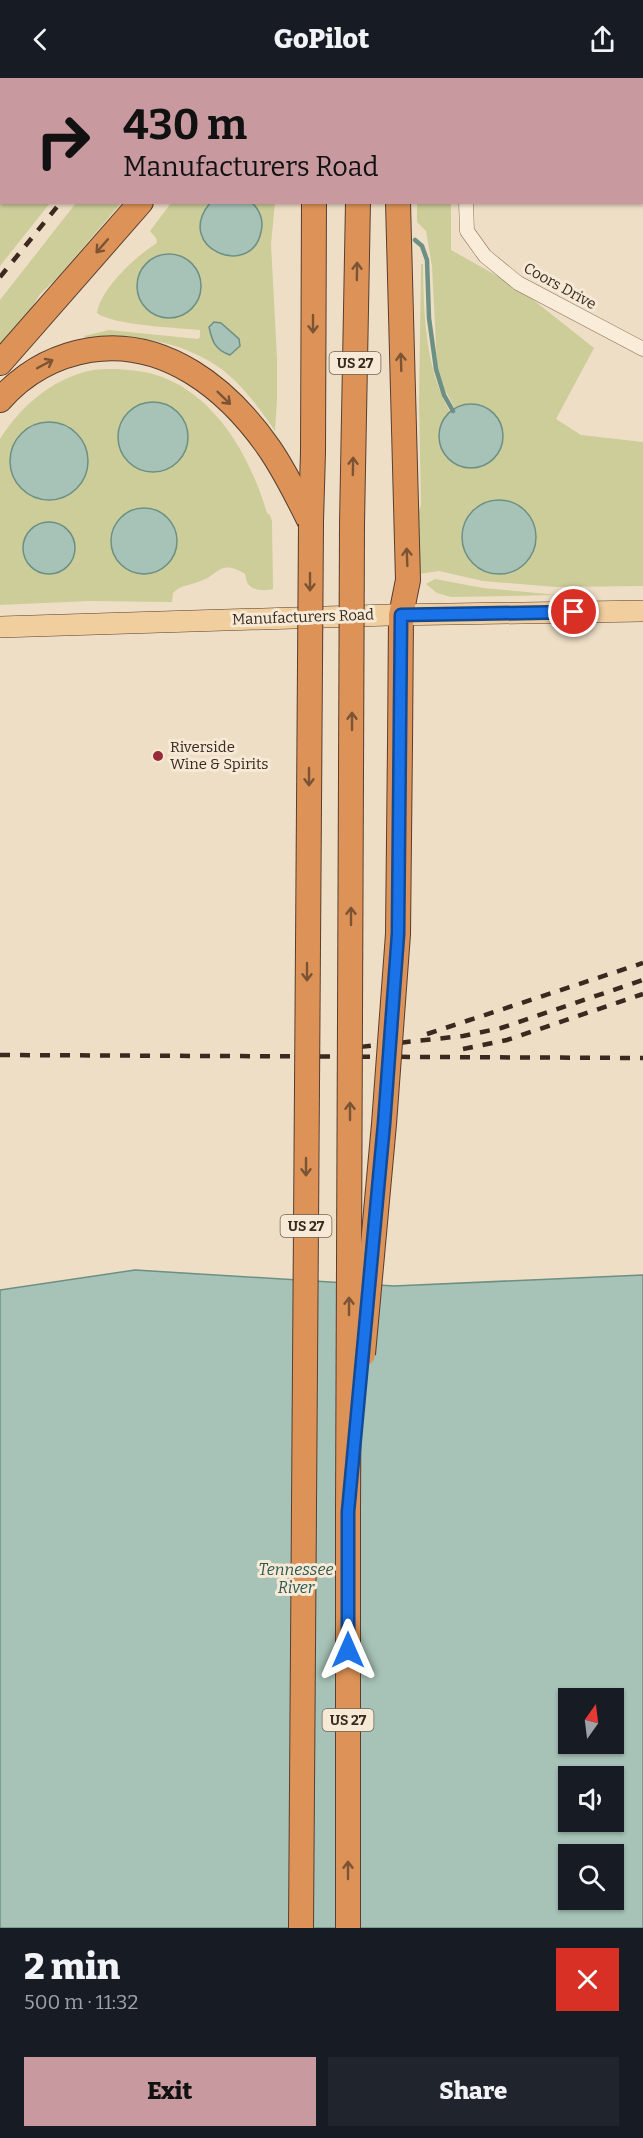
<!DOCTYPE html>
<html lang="en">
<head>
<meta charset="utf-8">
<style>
	:root { --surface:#171b24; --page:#20242c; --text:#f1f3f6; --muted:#9ea1a6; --accent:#c999a0 }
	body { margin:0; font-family:Bitter,serif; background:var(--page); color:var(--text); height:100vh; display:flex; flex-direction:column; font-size:22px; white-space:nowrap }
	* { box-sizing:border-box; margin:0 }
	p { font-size:20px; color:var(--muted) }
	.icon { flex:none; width:33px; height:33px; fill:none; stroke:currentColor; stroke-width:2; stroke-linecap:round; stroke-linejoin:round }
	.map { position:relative; height:1850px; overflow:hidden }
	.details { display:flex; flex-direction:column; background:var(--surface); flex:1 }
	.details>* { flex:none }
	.guide { position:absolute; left:0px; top:0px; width:644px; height:126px; box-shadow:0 2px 4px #0004; background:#c999a0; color:#111; overflow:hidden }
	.needle { width:39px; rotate:14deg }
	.tools { position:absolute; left:558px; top:1610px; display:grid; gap:12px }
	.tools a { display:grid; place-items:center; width:66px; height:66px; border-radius:0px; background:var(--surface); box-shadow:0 2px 4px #0004; font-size:30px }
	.pin { position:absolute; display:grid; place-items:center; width:51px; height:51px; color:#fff; margin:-26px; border:3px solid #fff; border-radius:50%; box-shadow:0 2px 6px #0007 }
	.me { position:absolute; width:66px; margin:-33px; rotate:0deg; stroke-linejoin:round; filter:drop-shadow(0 0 4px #0008) }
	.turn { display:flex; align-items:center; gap:21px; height:126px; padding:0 24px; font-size:27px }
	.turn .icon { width:78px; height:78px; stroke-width:2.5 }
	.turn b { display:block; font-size:42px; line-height:51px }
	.round { display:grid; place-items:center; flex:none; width:63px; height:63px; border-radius:0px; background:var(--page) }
	.overview { display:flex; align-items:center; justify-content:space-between; height:102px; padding:0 24px }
	h1 { font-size:36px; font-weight:800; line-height:45px }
	.cta { display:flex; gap:12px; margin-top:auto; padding:12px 24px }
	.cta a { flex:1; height:69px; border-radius:0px; background:var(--accent); color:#111; font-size:24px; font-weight:800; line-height:69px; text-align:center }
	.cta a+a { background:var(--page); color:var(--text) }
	header { display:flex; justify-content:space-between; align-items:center; height:78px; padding:0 24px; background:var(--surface); font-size:27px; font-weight:800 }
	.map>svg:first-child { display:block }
</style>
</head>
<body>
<header><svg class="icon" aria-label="back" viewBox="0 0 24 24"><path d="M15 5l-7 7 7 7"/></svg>GoPilot<svg class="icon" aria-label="share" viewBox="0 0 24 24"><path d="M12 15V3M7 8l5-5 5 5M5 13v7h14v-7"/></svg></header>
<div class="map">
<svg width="643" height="1850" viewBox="0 0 643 1850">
	<rect width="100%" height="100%" fill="#eedec6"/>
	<!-- green -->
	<g fill="#cccd99">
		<path d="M0,121H1L2,124L50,125L0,188Z"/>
		<path d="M76,125H121L58,199L40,216L29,234L0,268V222Z"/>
		<path d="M171,125H275L271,166L277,280V321L275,353C260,331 242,306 220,290C183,264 132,254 88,262L84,258L109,252L198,261L200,259V252C179,250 111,247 97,235C101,210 136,178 157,165L156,160L150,153Z"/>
		<path d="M417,125H451V172L517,209L594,270L556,341L581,357L643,364V508L556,509L483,503L439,493L419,496L417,438L421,427L419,325L421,186H423V192C424,241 426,291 450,334L455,331L445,312L437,287L432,188L426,153L417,144Z"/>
		<path d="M116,291C129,292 142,293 153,296C215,314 250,378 267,435L270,437L272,443L273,511C266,513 253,513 248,506C246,503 246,499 245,496C219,480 219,498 198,504C188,508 180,507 173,515L172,524L89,523L0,527V361C20,329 51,302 88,293C97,291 107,291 116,291Z"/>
		<path d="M435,501L483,510L558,517L451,519L437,515L426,506Z"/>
	</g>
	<!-- water -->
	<g fill="#a7c2b7" stroke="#6d9084" stroke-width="1.5" fill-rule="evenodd">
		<path d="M210,125H252C260,132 264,143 261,154C251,202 173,170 210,125Z"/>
		<circle cx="169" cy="208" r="32"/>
		<path d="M214,244L221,245L239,261L240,268L230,277C215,272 212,263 209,249Z"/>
		<circle cx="153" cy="359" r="35"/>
		<circle cx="471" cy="358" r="32"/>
		<circle cx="49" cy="383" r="39"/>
		<circle cx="499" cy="459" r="37"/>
		<circle cx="144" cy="463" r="33"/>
		<circle cx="49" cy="470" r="26"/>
		<path d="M135,1192L394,1208L643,1197V1850H0V1212ZM568,1620H614V1665H568ZM568,1698H614V1743H568ZM568,1776H614V1821H568Z"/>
	</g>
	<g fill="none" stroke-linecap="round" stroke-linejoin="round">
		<!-- stream -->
		<path stroke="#6d9084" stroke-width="4.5" d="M415,162L422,168L427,182L429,240L436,291L444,317L453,333"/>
		<!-- minor casing -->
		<g stroke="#8a6f5b" stroke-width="15">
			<g id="minor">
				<path d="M518,2L519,0"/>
				<path d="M466,124L467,153L485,178L518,205L643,271"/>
			</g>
		</g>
		<!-- primary casing -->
		<g stroke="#583e2f" stroke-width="22">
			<path id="primary" d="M0,549L389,537L643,533"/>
		</g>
		<!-- motorway casing -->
		<g stroke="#583e2f" stroke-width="26">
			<g id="motorway">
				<path d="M397,0V2"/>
				<path d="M246,2L247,0"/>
				<path d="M314,2V0"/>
				<path d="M360,2V0"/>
				<path d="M398,124L408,502L401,537L400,666"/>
				<path d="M0,285L141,124"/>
				<path d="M0,322C24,295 54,278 90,272C165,260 228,311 269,370C285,393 298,420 311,446"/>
				<path d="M311,443L313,374L314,124"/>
				<path d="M352,446L358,124"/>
				<path d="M348,1434V1850"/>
			</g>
		</g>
		<!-- minor -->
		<use href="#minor" stroke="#f9ecd9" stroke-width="14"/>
		<!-- primary -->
		<use href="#primary" stroke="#f1ce9e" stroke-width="21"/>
		<!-- motorway -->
		<use href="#motorway" stroke="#dd9357" stroke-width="24"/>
		<!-- rail -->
		<g stroke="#3a291f" stroke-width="4.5" stroke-dasharray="10 10" stroke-linecap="butt">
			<path d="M118,2L119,0"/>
			<path d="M128,2L129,0"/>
			<path d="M152,2L153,0"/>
			<path d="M0,114L2,113"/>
			<path d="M0,199L61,124"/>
			<path d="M427,956L643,885"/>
			<path d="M341,971L463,958L501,950L643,902"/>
			<path d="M463,971L507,962L643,916"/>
			<path d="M0,977L643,980"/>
		</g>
		<!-- motorway-bridge casing -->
		<g stroke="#583e2f" stroke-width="26" stroke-linecap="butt">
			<g id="motorway-bridge">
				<path d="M363,1276L384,1046L398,856L400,666"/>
				<path d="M348,1434L352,446"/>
				<path d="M301,1850L311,446"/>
			</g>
		</g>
		<!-- motorway-bridge -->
		<use href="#motorway-bridge" stroke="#dd9357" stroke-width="24"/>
	</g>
	<!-- one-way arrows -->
	<defs><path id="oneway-shaft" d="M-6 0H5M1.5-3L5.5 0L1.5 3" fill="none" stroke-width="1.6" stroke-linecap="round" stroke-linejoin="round" transform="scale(1.5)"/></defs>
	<g stroke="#7b5335">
		<use href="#oneway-shaft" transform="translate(102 168) rotate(131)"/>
		<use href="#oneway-shaft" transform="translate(357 193) rotate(-89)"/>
		<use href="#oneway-shaft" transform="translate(313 246) rotate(90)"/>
		<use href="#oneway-shaft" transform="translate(401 284) rotate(-92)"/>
		<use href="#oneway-shaft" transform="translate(45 286) rotate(-28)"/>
		<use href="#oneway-shaft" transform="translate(224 320) rotate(44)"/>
		<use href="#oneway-shaft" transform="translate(353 388) rotate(-89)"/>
		<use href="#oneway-shaft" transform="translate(407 479) rotate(-92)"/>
		<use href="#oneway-shaft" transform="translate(310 504) rotate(90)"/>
		<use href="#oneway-shaft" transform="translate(352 643) rotate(-90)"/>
		<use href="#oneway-shaft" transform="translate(309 699) rotate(90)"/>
		<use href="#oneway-shaft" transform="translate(351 838) rotate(-90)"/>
		<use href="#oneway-shaft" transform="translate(307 894) rotate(90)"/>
		<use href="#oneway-shaft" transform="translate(350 1033) rotate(-90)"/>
		<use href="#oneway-shaft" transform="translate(306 1089) rotate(90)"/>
		<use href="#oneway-shaft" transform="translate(349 1228) rotate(-90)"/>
		<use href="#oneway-shaft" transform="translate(348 1792) rotate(-90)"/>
	</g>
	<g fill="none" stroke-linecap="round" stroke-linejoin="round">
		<!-- route casing -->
		<g stroke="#114b97" stroke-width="15">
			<path id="route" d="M348,1572V1434L384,1046L398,856L401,537L574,534"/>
		</g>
		<!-- route -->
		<use href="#route" stroke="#1a73e8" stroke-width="10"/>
	</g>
	<!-- markers -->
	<circle fill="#992b38" stroke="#f6e9d5" stroke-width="2" cx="158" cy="678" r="6"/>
	<g text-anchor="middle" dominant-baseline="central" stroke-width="6" stroke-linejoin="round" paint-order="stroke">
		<!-- shield labels -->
		<g fill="#f6e9d5" stroke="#726356" stroke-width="1.5">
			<rect x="329.5" y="274" width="51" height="22" rx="4.5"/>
			<rect x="280.5" y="1137" width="51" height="22" rx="4.5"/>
			<rect x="322.5" y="1631" width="51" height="22" rx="4.5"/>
		</g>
		<g font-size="14" font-weight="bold" fill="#3a291f">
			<text x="355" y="285">US 27</text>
			<text x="306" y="1148">US 27</text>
			<text x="348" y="1642">US 27</text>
		</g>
		<!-- street labels -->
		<g font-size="15" fill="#3a291f" stroke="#f6e9d5">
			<text transform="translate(560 208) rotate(29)">Coors Drive</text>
			<text transform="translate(303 539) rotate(-2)">Manufacturers Road</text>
		</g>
		<!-- poi labels -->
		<g font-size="15" fill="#3a291f" stroke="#f6e9d5" text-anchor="start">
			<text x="170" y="669">Riverside<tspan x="170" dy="17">Wine &amp; Spirits</tspan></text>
		</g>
		<!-- water labels -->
		<g font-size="16" font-style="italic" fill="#2e5952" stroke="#f6e9d5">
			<text x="296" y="1491">Tennessee<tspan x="296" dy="18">River</tspan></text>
		</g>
	</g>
</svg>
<div class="tools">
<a><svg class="needle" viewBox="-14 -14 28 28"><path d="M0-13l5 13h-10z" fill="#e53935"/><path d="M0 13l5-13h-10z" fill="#9ea1a6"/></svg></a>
<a><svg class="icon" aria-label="sound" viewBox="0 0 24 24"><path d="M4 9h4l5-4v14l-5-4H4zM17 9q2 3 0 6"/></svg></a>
<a><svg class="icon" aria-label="search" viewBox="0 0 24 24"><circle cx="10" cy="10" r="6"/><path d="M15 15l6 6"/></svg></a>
</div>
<div class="pin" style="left:574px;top:534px;background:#d93025"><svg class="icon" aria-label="arrive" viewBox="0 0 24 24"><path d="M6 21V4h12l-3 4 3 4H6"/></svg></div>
<svg class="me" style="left:348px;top:1572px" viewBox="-20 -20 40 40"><path d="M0-17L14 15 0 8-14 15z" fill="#1a73e8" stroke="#fff" stroke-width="4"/></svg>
<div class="guide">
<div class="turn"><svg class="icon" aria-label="right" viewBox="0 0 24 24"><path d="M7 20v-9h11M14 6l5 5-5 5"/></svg><div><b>430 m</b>Manufacturers Road</div></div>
</div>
</div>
<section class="details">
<div class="overview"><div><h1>2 min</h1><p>500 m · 11:32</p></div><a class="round" style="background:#d93025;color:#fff"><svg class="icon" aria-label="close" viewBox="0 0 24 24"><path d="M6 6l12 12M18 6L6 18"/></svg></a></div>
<div class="cta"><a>Exit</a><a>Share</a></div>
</section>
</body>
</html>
